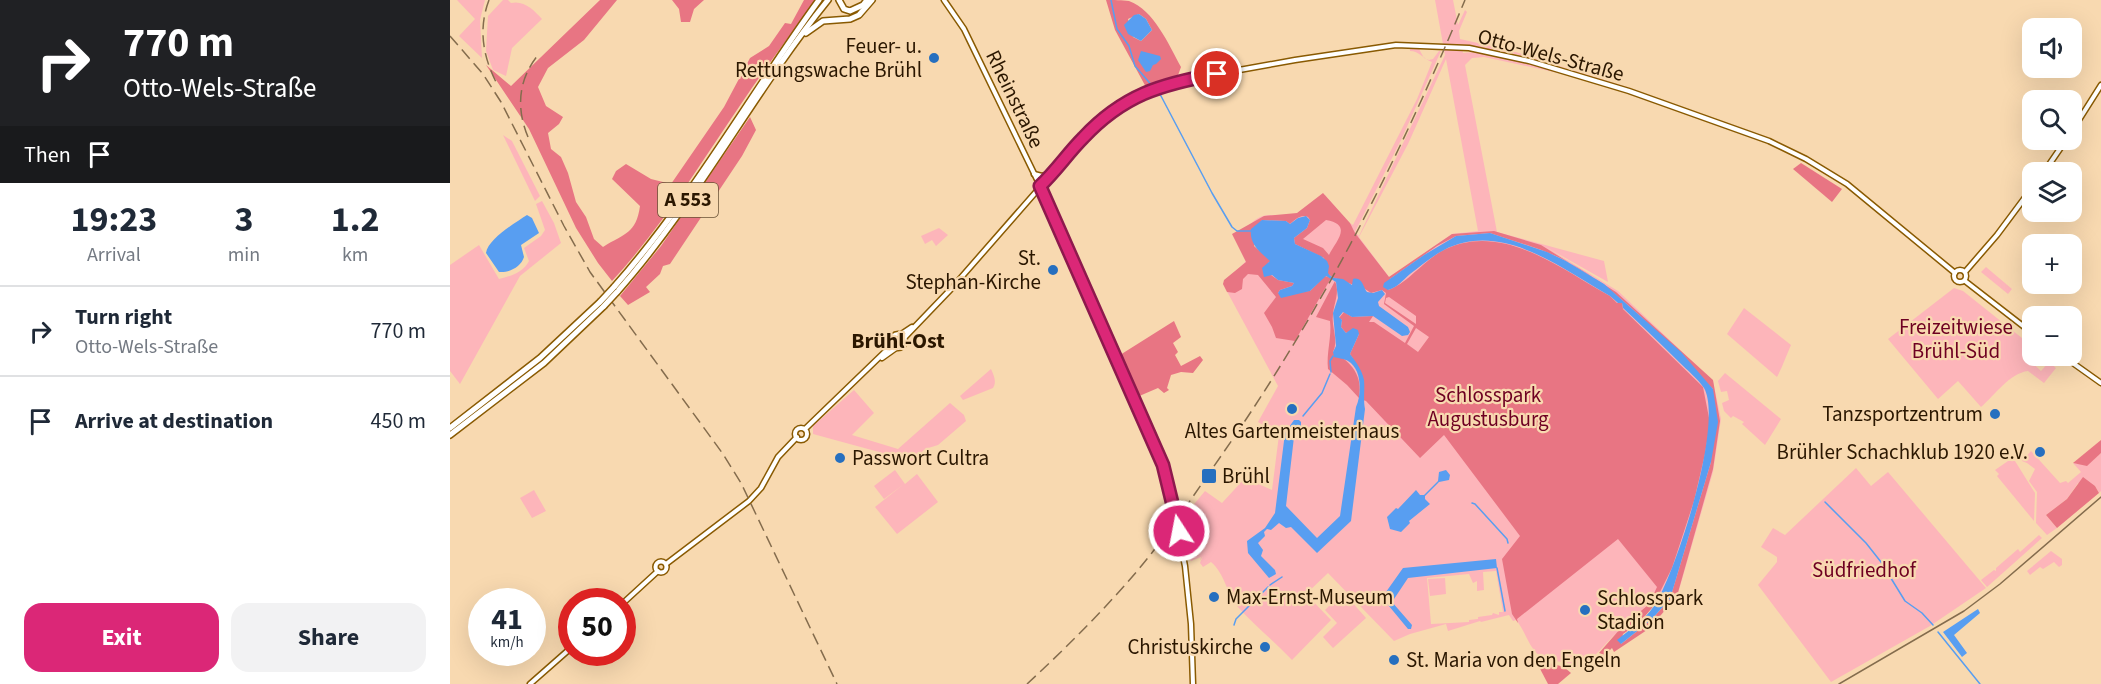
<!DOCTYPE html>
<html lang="en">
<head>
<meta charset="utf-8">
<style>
	:root { --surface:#fff; --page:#f2f2f3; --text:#1f2937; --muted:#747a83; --line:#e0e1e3; --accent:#db2777 }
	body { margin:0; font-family:"Source Sans 3",sans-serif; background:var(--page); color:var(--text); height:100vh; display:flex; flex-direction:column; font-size:22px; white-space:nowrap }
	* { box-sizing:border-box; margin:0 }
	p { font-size:20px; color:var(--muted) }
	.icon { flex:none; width:33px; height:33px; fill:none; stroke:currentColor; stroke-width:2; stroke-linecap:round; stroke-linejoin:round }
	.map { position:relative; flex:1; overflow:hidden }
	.side { display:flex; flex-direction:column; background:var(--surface); width:450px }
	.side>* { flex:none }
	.top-card { background:#202124; color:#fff; overflow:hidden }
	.buttons { position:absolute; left:1572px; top:18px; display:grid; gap:12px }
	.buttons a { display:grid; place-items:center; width:60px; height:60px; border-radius:12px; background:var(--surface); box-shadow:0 6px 24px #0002; font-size:30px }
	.speed { position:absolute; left:18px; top:588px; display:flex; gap:12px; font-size:30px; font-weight:700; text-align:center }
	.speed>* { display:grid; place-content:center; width:78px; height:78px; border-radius:50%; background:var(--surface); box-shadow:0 6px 24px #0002; line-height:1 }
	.speed small { font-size:15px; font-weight:400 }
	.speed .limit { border:9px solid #d22; background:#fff; color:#111 }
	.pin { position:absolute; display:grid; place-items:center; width:51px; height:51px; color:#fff; margin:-26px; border:3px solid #fff; border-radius:50%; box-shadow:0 2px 6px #0007 }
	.me { position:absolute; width:66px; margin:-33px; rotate:349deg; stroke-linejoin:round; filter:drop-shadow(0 0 4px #0008) }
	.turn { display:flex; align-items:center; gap:21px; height:126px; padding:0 24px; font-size:27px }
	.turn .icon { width:78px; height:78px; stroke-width:2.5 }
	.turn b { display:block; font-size:42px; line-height:51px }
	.then { display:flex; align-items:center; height:57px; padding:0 24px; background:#0003; gap:12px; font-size:22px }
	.eta { display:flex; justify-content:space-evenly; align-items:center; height:102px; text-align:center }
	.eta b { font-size:36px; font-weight:700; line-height:42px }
	.action { display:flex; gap:12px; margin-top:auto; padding:12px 24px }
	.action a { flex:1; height:69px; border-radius:18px; background:var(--accent); color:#fff; font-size:24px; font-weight:700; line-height:69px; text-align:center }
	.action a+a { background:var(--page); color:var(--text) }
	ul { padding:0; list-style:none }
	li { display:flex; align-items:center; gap:18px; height:90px; padding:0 24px; border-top:2px solid var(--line) }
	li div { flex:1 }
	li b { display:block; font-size:22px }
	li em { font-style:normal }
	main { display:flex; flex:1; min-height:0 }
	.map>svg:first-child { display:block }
</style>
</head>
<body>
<main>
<section class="side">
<div class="top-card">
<div class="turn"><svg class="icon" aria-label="right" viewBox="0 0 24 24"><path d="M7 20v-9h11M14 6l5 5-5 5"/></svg><div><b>770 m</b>Otto-Wels-Straße</div></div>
<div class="then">Then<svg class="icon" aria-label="arrive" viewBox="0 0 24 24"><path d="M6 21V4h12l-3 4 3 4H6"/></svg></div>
</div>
<div class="eta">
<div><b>19:23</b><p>Arrival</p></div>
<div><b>3</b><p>min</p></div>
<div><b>1.2</b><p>km</p></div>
</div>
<ul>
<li><svg class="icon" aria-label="right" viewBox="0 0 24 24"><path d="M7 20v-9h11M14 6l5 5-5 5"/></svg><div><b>Turn right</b><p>Otto-Wels-Straße</p></div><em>770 m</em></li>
<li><svg class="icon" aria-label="arrive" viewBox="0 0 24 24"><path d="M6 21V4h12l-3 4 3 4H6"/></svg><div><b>Arrive at destination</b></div><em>450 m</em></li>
</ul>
<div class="action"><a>Exit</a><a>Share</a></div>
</section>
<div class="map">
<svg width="1651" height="684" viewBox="0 0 1651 684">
	<rect width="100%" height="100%" fill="#f8d9b0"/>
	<!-- green -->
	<g fill="#fdb5ba" fill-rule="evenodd">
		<path d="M7,0H35L30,20L32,58L9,36L25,19Z"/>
		<path d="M53,0H58L61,3C74,0 84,10 92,19L62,48L56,76L43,70L36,51L38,16Z"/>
		<path d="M985,0H1003L1008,25L1015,10L1017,12L1009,31L1010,39L1059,50L1180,88V89C1127,73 1067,49 1012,46L1013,53C1036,48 1094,68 1118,75L1034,57L1022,58L1015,65L1047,232L1154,261L1158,282L1094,246L1168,291L1263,381L1271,419L1263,472L1227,597L1216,609L1204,594C1197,609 1183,617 1172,628C1153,644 1147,659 1122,670L1117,663C1112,661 1105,662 1098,660C1079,654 1077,632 1066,620L1063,621L1059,615L1031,622L1030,621L998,631L996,624L960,634L944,641L878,573L856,594L881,620L842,660C824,641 804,625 787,606C777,594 775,574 761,562L753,567L750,563L753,556L750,561L751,557L741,561L739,558L731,520L755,491L772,503L795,478L822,490L829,435L808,422L828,386L773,284L807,250L801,224C812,211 827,215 841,219L875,195L901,225L900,223L903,225L967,99L982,62C974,59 969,51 960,51V49H969L974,58L979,60L983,59L989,51H991L951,140L905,232L909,236L995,55ZM996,59L1028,231L1002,234L939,277L909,237L958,144ZM1046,571L1053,612H1049V615L1043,613L1042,615L1028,617V619L1019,620V622L981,624L977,578L1019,574L1023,583L1027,581V591L1034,590L1033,572Z"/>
		<path d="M53,135L62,141L90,196L85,201Z"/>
		<path d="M92,201L104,223L111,243L70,276L10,384L0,371V265L29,245L49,279C60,276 73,273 79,261L74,248L91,236L95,230L86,204Z"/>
		<path d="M489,228L498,235L486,246L482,240L475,244L471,236Z"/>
		<path d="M1536,267L1562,289L1558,294L1531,272Z"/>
		<path d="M1504,288L1513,291L1582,346L1575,356L1591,371L1599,362L1606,368L1594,383L1578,371C1560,373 1545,395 1531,407L1508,381L1488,399L1438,339Z"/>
		<path d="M1294,308L1341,345C1336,356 1333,366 1327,377L1277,334Z"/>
		<path d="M541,369C544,376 547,382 543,388L513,400L510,396Z"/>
		<path d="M1275,373L1331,419L1315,445L1292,424L1294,422L1283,416L1281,418L1274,411L1272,403L1279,400L1277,391L1271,392L1268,381Z"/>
		<path d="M404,390L424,413L402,435L448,449L500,403L514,415L516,421L488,445L475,449L462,461L363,434V426Z"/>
		<path d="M1581,451L1610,483L1616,481L1618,483L1631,472L1623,463L1637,465L1651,453V491L1649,493L1645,486L1628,483L1617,499L1596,515L1607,528L1597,535L1586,523L1587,492L1579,481L1585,469L1577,463L1572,461Z"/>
		<path d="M1558,461H1565L1585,493L1584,521L1547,476L1549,474L1545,470Z"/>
		<path d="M1406,468L1421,486L1438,472L1536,588L1480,626L1381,682L1308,585L1327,562V557L1311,547L1323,528L1335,535Z"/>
		<path d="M445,470L455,484L467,474L488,502L447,534L425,507L454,484L434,499L424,486Z"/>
		<path d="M84,490L96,511L82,518L70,498Z"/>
		<path d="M1589,535L1592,538L1537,587L1531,580L1544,570L1546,571V568L1568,549L1570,552Z"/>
		<path d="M1601,551L1612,559V565L1609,567L1604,562L1593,569L1590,567L1580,575L1577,571Z"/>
		<path d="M995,578L996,594L980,596L978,579Z"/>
		<path d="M893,592L916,618L883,648L873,637L887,623L875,610Z"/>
	</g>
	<!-- forest -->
	<g fill="#e87583" fill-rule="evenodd">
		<path d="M150,0H167L134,40L98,68L88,87L96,106L113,117L109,124L98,133L101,149L111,157L118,173L126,202L136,217L144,239L153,247C175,233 186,234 190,206L162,179L166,171L176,164L201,179L221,184L274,107L300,58L319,46L335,23L341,24L354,0H366C341,34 315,68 291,104C250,164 212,227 162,281L148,263L126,228L79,129L36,65L61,86Z"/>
		<path d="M222,0H254L244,9L240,22H231L229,9Z"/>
		<path d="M656,0C663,0 673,0 679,1C704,10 719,45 731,67L727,78L697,89L665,30ZM689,14L696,19L702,30L691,41L683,37L678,19Z"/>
		<path d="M300,117L306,130L292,156L220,264L213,266L210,274L196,287L200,292L178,305L170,296L211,246Z"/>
		<path d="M1351,163L1392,189L1382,202L1343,169Z"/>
		<path d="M873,193L900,223L905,233L939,277L1002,234L1044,231L1091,245L1166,292L1263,380L1270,421L1263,469L1227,596L1200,628L1164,652L1162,648L1155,655L1149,653L1170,629L1199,604L1207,587L1168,539L1067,619L1068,623L1062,614L1052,559L1070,536L994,435L970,458L916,401L913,400C914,381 911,370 900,354L909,334L900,331L896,333L891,327L892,320L889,318L894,312L902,317L923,316L919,322H924L955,343L964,326L934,304L936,293L932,290L921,293L915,289L882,277L877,273L874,258L845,244L844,238L857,228L860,220L858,217C851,214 846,219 840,224L836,221L812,220L804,246L821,261L818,263L821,275L828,280L844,283L842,286L830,290L828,293L860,291L875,276L881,278L845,341L826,338L822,327L814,313L826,297L808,275L798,274L793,279L792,289L785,293L777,292L773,284L774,280L796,262L782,234L814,216L847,213ZM876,220C904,225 885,242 879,255L873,248L853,239ZM1040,233C1066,242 1094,249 1118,262C1175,293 1217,344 1263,389L1261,462L1220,599L1201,620L1171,644L1173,634L1189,623L1202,608L1222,568L1244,501L1255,454L1260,423L1253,387L1173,309L1172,303H1167L1160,296C1109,268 1050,219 990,252C973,262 955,285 938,290L940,279L987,246L1006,236ZM939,297L966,316V324L935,303L936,298ZM966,328L979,337L968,352L957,344Z"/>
		<path d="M885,281C890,293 884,302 883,314C881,327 889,340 883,352C902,362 913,376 909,398L897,385L878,369C876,353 882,337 880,321L866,317Z"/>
		<path d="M724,321L731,337L723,343L728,352L725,355L731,366L750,356L753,360L743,373L731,372L721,375L717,388L719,390L714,393L708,388L687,397L670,355Z"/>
		<path d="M1651,440V453L1637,466L1623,463Z"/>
		<path d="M1633,477L1645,486L1649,493L1607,528L1596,515L1617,499Z"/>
		<path d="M1092,661L1114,667L1121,673L1108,684H1098L1087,663Z"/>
	</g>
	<!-- water -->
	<g fill="#589ef1">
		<path d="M689,14L696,19L702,30L691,41L678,34L674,25L684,15Z"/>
		<path d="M691,51L710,56L711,59L706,64L703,65L700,71L696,72L688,60Z"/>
		<path d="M77,215L82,218L89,233L71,245L74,257C71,267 59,273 49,272L36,253C38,239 65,223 77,215Z"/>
		<path d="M856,216L860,220L857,228L844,238L845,244L871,256L877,261L879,266L878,273C882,279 887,278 893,279L902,285L903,279C912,276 913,287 917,292L923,293L932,290L935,294L928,302L929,306L958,327L960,332L958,335L952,336L923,316L902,317L893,312L889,317L892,320L891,327L896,333L903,328L908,330L909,334L900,354C906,362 912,370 914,380C915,390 913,399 915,409L901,521L867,553L841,527L836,528L829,523L821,530L817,529L814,532L815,536L808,543L813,550L811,556L825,570L826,574L819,578L798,553L797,541L815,528L825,513L835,433L844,420H849L851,422V426L844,437L836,506L867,538L890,516L906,407C912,394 912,369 898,361C895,359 888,358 884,357L883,352L886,346L883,313L888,298L886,282L876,276L860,291L831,298L828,293L830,290L842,286L844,283L828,280L822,275L814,277L812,268L820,261C810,252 799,244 801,229L812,220L836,221L840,224L848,218Z"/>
		<path d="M1040,233L1097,252L1116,261L1154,284L1231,352L1263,389L1268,422L1261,462L1220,599L1201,620L1171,644L1167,640C1180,629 1194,621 1204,606C1226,573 1274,423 1254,388C1248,379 1237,370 1229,362C1211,344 1192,326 1173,308L1172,303H1168L1160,296C1112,269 1052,220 994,250C982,256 971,266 960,274C952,281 948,287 938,290L933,287L934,283L974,255L1006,236Z"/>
		<path d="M996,470L1000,475L999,480L989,482L975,496V499L980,504L959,521L960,523L951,532L940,529L937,517L946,508L948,509L966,490L970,495H974L988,481L989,472Z"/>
		<path d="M1046,559L1047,568L958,578L942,602L962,625L961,629H958L934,600L936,592L953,568Z"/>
		<path d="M1528,609L1530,613L1504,635L1517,653L1512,657L1493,632Z"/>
	</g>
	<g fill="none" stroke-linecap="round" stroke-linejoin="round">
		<!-- stream -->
		<g stroke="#589ef1" stroke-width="1.5">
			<path d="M661,0L667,29L679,46L685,66L711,96L762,193L782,227L787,231H801"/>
			<path d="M881,372L880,361L883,356"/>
			<path d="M853,416L872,393L880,374"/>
			<path d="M1375,502L1416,543L1431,562L1455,601L1472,613L1483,625"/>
			<path d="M1022,503L1025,504L1057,539L1058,543"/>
			<path d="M1047,568L1055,611"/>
			<path d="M820,585L832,577"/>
			<path d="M784,625L786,619L818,587"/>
			<path d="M1488,632L1530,684"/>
		</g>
		<!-- secondary casing -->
		<g stroke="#895a02" stroke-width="7">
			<g id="secondary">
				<path d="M494,0L514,29L595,196L715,470L735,566L741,624L743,684"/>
				<path d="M1622,131L1651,85"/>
				<path d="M1594,172L1616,140"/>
				<path d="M584,174L592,176L601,173"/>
				<circle cx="1510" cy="276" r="6"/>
				<path d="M1515,272L1547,235L1582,188"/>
				<path d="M1515,281L1582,333"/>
				<circle cx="448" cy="341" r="7"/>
				<path d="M450,335L462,327"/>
				<path d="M454,338L501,289L634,137L662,111L677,102L708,86L728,81L845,60L946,45L1019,48L1079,61L1179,91L1319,141L1356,159L1397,184L1505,273"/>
				<path d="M1613,356L1651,383"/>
				<path d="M432,358L446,348"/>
				<circle cx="351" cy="434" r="6"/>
				<path d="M355,429L442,345"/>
				<circle cx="211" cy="567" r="5.5"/>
				<path d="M216,564L299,501L311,488L328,457L347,437"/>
				<path d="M172,604L208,571"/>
				<path d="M80,684L122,647"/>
			</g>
		</g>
		<!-- highway casing -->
		<g stroke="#895a02" stroke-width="8">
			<g id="highway">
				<path d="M389,0L394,9L400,11L413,5L417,0"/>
				<path d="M356,33L373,21L400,19L409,15L422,0"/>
				<path d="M164,287C242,199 300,95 369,0"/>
				<path d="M167,292C247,202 302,94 378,0"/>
				<path d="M0,428L90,358L150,302"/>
				<path d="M0,435L94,363L154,306"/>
			</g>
		</g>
		<!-- secondary -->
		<use href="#secondary" stroke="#fff" stroke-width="4"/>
		<!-- highway -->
		<use href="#highway" stroke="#fff" stroke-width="5"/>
		<!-- tram -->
		<path stroke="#846c4d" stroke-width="1.5" d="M1389,684L1514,611L1550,584L1651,497"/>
		<!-- rail -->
		<g stroke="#846c4d" stroke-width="1.5" stroke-dasharray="12 6" stroke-linecap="butt">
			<path d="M39,0C28,29 33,56 46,82"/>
			<path d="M0,36L33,74L51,102L114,226L140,272L273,454L291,483L387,684"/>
			<path d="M78,137C66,108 68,80 88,55"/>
			<path d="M577,684C616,648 654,610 688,570C718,534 744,495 771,456C871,313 948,161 1015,0"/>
		</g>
		<!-- highway-bridge casing -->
		<g stroke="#895a02" stroke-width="8" stroke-linecap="butt">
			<g id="highway-bridge">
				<path d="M150,302L164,287"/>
				<path d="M154,306L167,292"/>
			</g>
		</g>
		<!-- highway-bridge -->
		<use href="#highway-bridge" stroke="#fff" stroke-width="5"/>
	</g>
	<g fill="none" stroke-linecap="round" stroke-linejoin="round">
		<!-- route casing -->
		<g stroke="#8e194d" stroke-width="15">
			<path id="route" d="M729,531L713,465L590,186C606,171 618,153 633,138C673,95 711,84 767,74"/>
		</g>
		<!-- route -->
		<use href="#route" stroke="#db2777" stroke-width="10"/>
	</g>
	<!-- markers -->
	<g fill="#266fbf" stroke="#f8d9b0" stroke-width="2">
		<circle cx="484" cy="58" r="6"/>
		<circle cx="603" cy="270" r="6"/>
		<circle cx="842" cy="409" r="6"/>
		<circle cx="1545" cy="414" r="6"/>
		<circle cx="1590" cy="452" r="6"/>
		<circle cx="390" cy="458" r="6"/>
		<rect x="751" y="468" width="16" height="16" rx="3"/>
		<circle cx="764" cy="597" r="6"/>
		<circle cx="1135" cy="610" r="6"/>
		<circle cx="815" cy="647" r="6"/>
		<circle cx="944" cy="660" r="6"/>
	</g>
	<g text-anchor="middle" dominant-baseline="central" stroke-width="4.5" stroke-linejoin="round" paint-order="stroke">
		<!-- shield labels -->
		<rect fill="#f8d9b0" stroke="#685135" stroke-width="1.5" x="208" y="183" width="60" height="34" rx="4.5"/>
		<g font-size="20" font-weight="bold" fill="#2b1700">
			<text x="238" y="200">A 553</text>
		</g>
		<!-- poi labels -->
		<g font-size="21" fill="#2b1700" stroke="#f8d9b0" text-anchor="end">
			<text x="472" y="46">Feuer- u.<tspan x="472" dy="24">Rettungswache Brühl</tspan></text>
			<text x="591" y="258">St.<tspan x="591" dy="24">Stephan-Kirche</tspan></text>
			<text x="1533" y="414">Tanzsportzentrum</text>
			<text x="842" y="431" text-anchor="middle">Altes Gartenmeisterhaus</text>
			<text x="1578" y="452">Brühler Schachklub 1920 e.V.</text>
			<text x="402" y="458" text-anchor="start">Passwort Cultra</text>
			<text x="772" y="476" text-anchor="start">Brühl</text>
			<text x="776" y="597" text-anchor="start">Max-Ernst-Museum</text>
			<text x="1147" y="598" text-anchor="start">Schlosspark<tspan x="1147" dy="24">Stadion</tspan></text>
			<text x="803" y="647">Christuskirche</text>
			<text x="956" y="660" text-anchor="start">St. Maria von den Engeln</text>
		</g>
		<!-- street labels -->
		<g font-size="21" fill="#2b1700" stroke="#f8d9b0">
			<text transform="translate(1101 55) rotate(15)">Otto-Wels-Straße</text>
			<text transform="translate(565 99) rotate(64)">Rheinstraße</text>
		</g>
		<!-- park labels -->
		<g font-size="21" fill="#6e0022" stroke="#f8d9b0">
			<text x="1506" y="327">Freizeitwiese<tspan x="1506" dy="24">Brühl-Süd</tspan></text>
			<text x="1038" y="395">Schlosspark<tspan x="1038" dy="24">Augustusburg</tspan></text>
			<text x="1414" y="570">Südfriedhof</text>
		</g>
		<!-- neighbourhood labels -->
		<g font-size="22" font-weight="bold" fill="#2b1700" stroke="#f8d9b0">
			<text x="448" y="341">Brühl-Ost</text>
		</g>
	</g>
</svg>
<div class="buttons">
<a><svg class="icon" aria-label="sound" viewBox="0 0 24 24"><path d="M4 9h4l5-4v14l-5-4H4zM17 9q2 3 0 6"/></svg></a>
<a><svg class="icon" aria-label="search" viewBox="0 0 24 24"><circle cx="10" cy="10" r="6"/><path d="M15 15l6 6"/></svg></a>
<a><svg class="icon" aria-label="layers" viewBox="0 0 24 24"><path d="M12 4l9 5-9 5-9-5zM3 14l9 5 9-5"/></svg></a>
<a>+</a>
<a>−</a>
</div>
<div class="speed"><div>41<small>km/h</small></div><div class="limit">50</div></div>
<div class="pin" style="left:767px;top:74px;background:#d93025"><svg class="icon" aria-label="arrive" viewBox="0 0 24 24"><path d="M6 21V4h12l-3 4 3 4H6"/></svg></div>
<svg class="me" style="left:729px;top:531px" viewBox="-20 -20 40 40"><circle r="17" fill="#db2777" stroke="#fff" stroke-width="3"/><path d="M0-11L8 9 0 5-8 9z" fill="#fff"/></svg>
</div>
</main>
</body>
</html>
